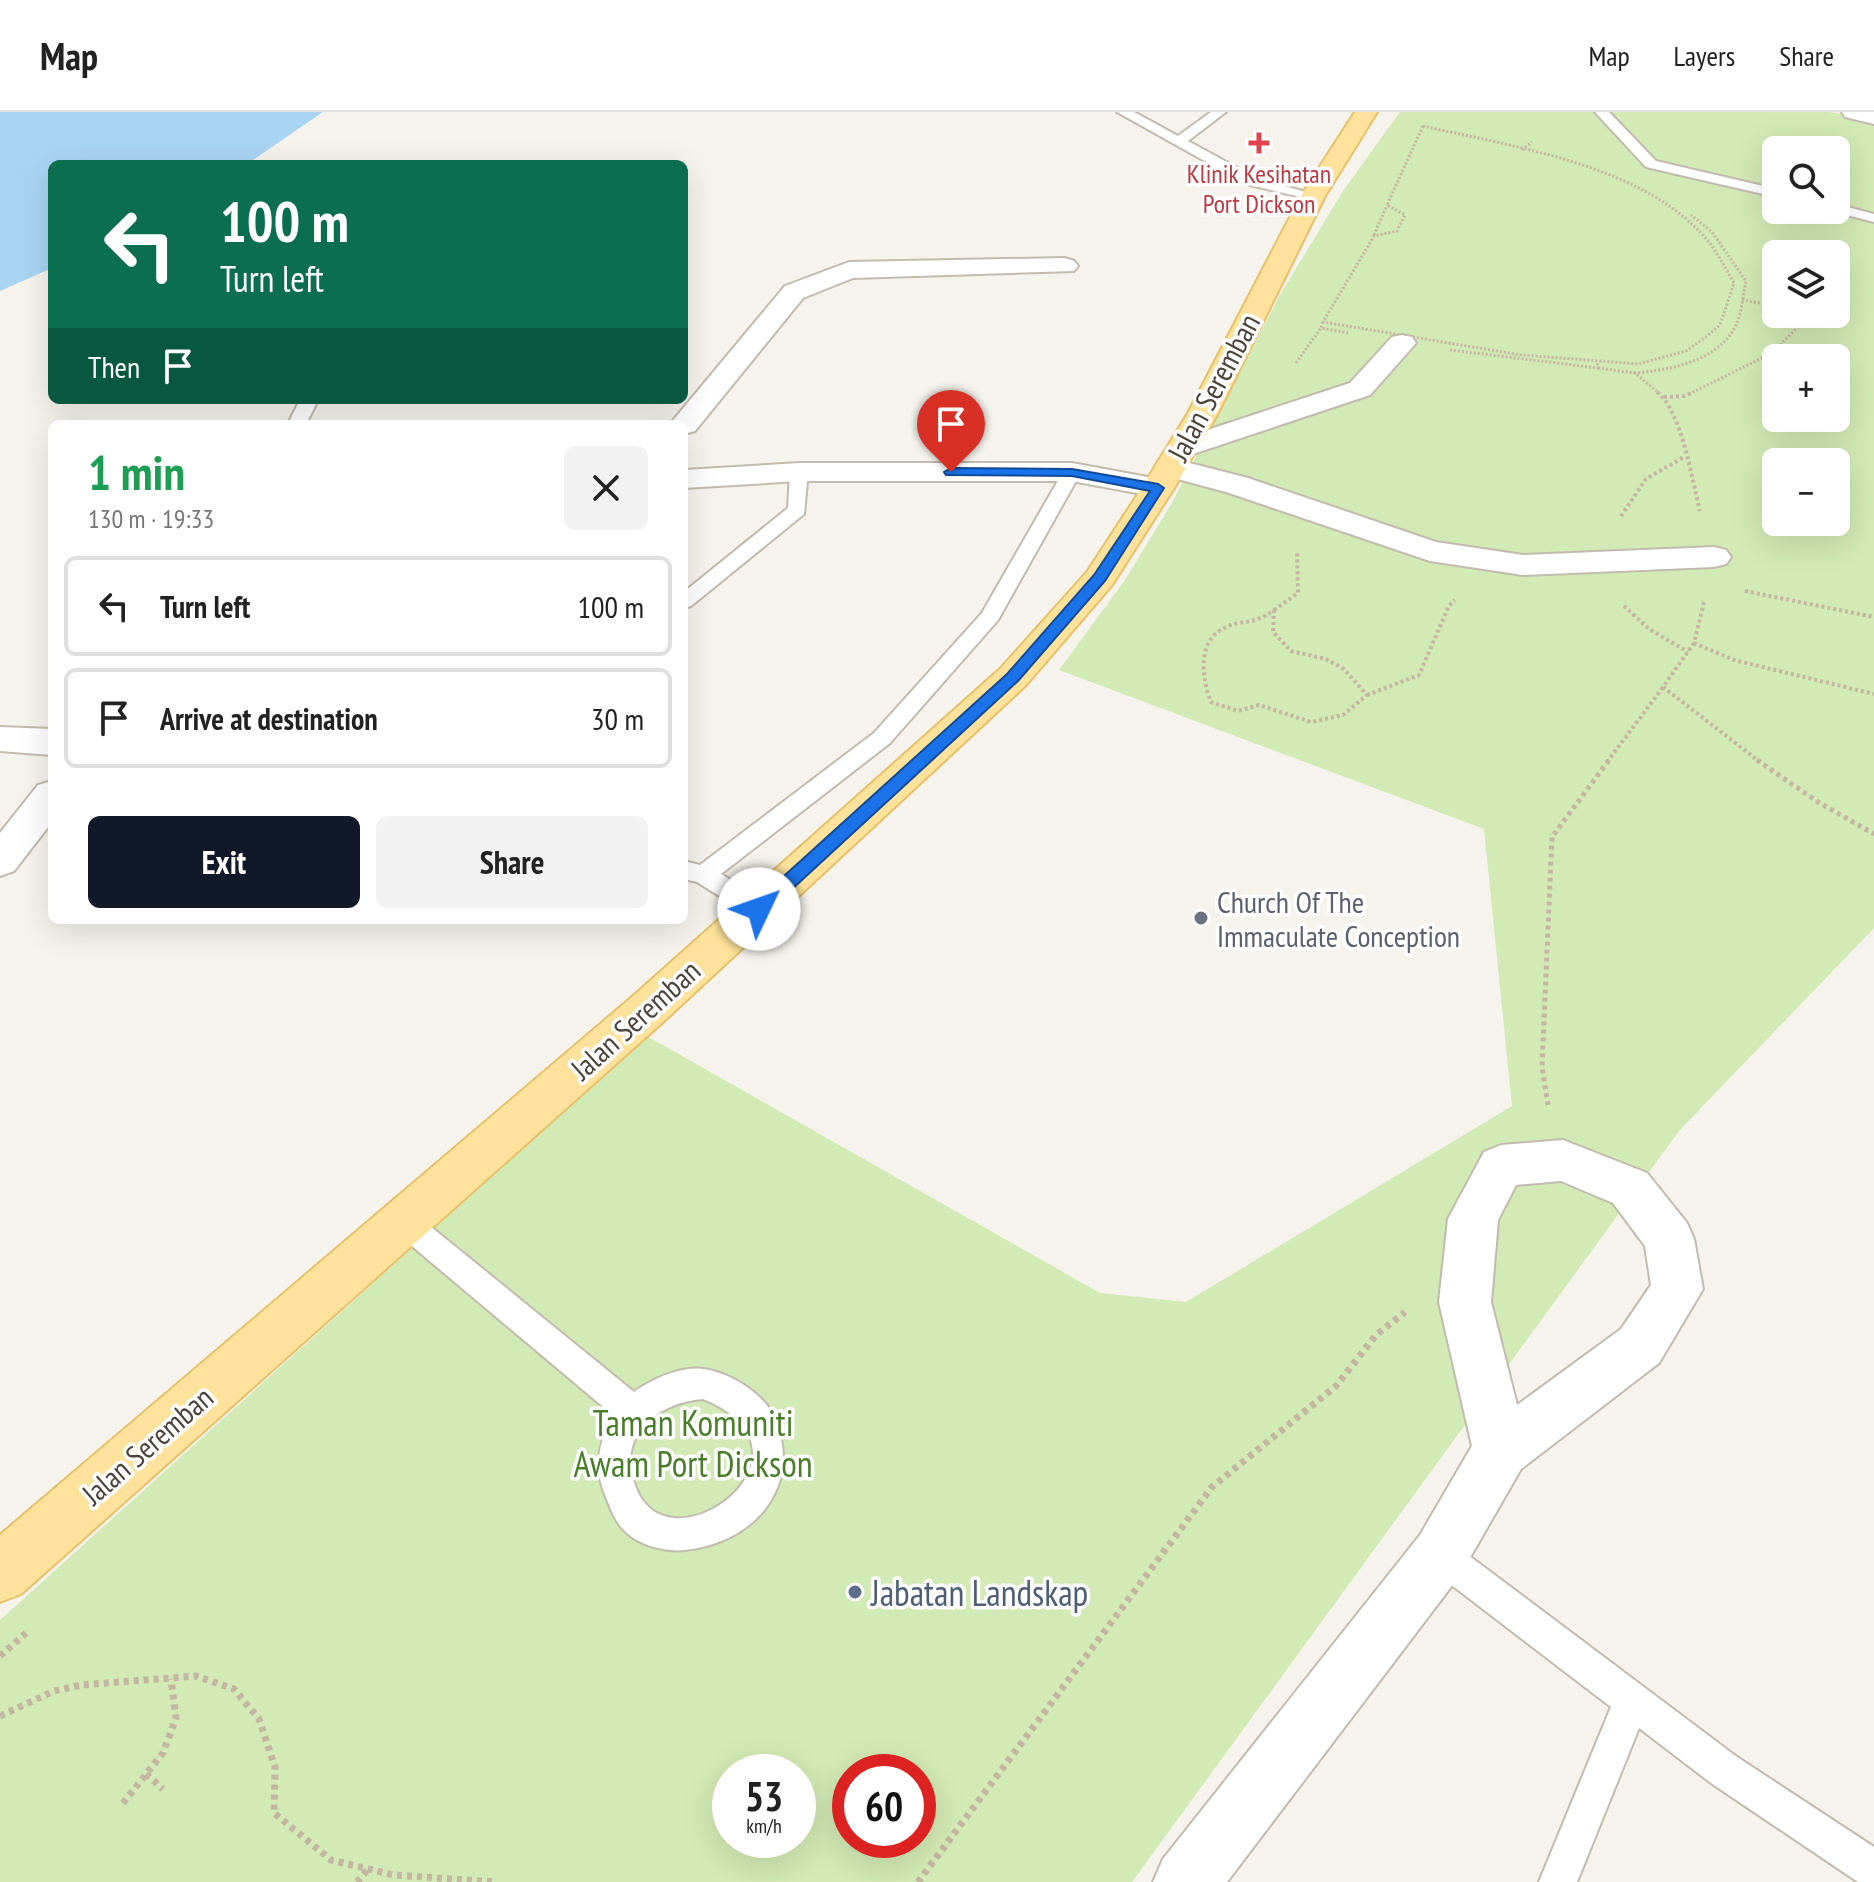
<!DOCTYPE html>
<html lang="en">
<head>
<meta charset="utf-8">
<style>
	:root { --surface:#fff; --page:#f2f2f2; --text:#222; --muted:#767676; --line:#e0e0e0; --accent:#111827 }
	body { margin:0; font-family:"PT Sans Narrow",sans-serif; background:var(--page); color:var(--text); height:100vh; display:flex; flex-direction:column; font-size:30px; white-space:nowrap }
	* { box-sizing:border-box; margin:0 }
	p { font-size:26px; color:var(--muted) }
	.icon { flex:none; width:44px; height:44px; fill:none; stroke:currentColor; stroke-width:2; stroke-linecap:round; stroke-linejoin:round }
	.map { position:relative; flex:1; overflow:hidden }
	.drawer { position:absolute; left:48px; top:308px; width:640px; height:504px; display:flex; flex-direction:column; background:var(--surface); border-radius:12px; box-shadow:0 8px 32px #0002 }
	.drawer>* { flex:none }
	.top-card { position:absolute; left:48px; top:48px; width:640px; height:244px; border-radius:12px; box-shadow:0 8px 32px #0002; background:#0b6e4f; color:#fff; overflow:hidden }
	.tools { position:absolute; left:1762px; top:24px; display:grid; gap:16px }
	.tools a { display:grid; place-items:center; width:88px; height:88px; border-radius:12px; background:var(--surface); box-shadow:0 8px 32px #0002; font-size:40px }
	.speed { position:absolute; left:712px; top:1642px; display:flex; gap:16px; font-size:40px; font-weight:700; text-align:center }
	.speed>* { display:grid; place-content:center; width:104px; height:104px; border-radius:50%; background:var(--surface); box-shadow:0 8px 32px #0002; line-height:1 }
	.speed small { font-size:20px; font-weight:400 }
	.speed .limit { border:12px solid #d22; background:#fff; color:#111 }
	.pin { position:absolute; display:grid; place-items:center; width:68px; height:68px; color:#fff; margin:-82px -34px; border-radius:50% 50% 50% 0; rotate:-45deg; box-shadow:0 0 8px #0007 }
	.pin .icon { rotate:45deg }
	.me { position:absolute; width:88px; margin:-44px; rotate:48deg; stroke-linejoin:round; filter:drop-shadow(0 0 6px #0008) }
	.turn { display:flex; align-items:center; gap:28px; height:168px; padding:0 40px; font-size:36px }
	.turn .icon { width:104px; height:104px; stroke-width:2.5 }
	.turn b { display:block; font-size:56px; line-height:68px }
	.then { display:flex; align-items:center; height:76px; padding:0 40px; background:#0003; gap:16px; font-size:30px }
	.round { display:grid; place-items:center; flex:none; width:84px; height:84px; border-radius:12px; background:var(--page) }
	.summary { display:flex; align-items:center; justify-content:space-between; height:136px; padding:0 40px }
	h1 { font-size:48px; font-weight:600; line-height:60px; color:#1e9e55 }
	.cta { display:flex; gap:16px; margin-top:auto; padding:16px 40px }
	.cta a { flex:1; height:92px; border-radius:12px; background:var(--accent); color:#fff; font-size:32px; font-weight:600; line-height:92px; text-align:center }
	.cta a+a { background:var(--page); color:var(--text) }
	ul { padding:0; list-style:none }
	li { display:flex; align-items:center; gap:24px; height:100px; margin:0 16px 12px; padding:0 24px; border:4px solid var(--line); border-radius:12px }
	li div { flex:1 }
	li b { display:block; font-size:30px }
	li em { font-style:normal }
	header { display:flex; align-items:center; gap:48px; box-sizing:border-box; height:112px; padding:0 40px; background:var(--surface); border-bottom:2px solid var(--line) }
	header strong { font-size:38px }
	nav { display:flex; gap:44px; margin-inline-start:auto; font-size:28px }
	.map>svg:first-child { display:block }
</style>
</head>
<body>
<header>
<strong>Map</strong>
<nav><a>Map</a><a>Layers</a><a>Share</a></nav>
</header>
<div class="map">
<svg width="1874" height="1770" viewBox="0 0 1874 1770">
	<rect width="100%" height="100%" fill="#f6f3ec"/>
	<!-- green -->
	<path fill="#d2eab5" fill-rule="evenodd" d="M1400,0H1830L1874,9V816L1679,1019L1132,1770H0V1508L647,924L1100,1181L1186,1190L1512,994L1484,717L1059,558L1125,468L1173,389L1280,183L1343,79ZM1776,38H1836V98H1776ZM1776,142H1836V202H1776ZM1776,246H1836V306H1776ZM1776,350H1836V410H1776ZM730,1660H798V1728H730ZM850,1660H918V1728H850Z"/>
	<!-- water -->
	<path fill="#a9d4f2" d="M0,0H323L247,52H52V156L0,179Z"/>
	<g fill="none" stroke-linecap="round" stroke-linejoin="round">
		<!-- service casing -->
		<g stroke="#c2bbae" stroke-width="4">
			<g id="service">
				<path d="M1117,0H1134L1178,24L1211,0H1226L1188,29L1256,66L1320,84L1313,88L1246,72Z"/>
				<path d="M1595,0H1609L1656,49L1776,77V85L1646,55Z"/>
				<path d="M1836,92L1874,102V110L1831,99L1836,98Z"/>
				<path d="M300,288H318L306,312H288Z"/>
				<path d="M799,355L808,360L804,402L691,494L684,496V480L788,396L790,360Z"/>
				<path d="M1072,355L1081,360L998,508L890,631L721,762L768,791L771,797L768,803L759,806L750,803L697,770L684,767V749L700,753L874,621L982,501L1063,360Z"/>
				<path d="M404,1097L414,1101L634,1280C651,1268 680,1254 703,1257C729,1260 765,1282 775,1307C803,1376 753,1431 685,1438C666,1440 641,1434 627,1421C616,1412 611,1398 606,1385C593,1356 599,1329 613,1303L394,1119L389,1110L394,1101ZM703,1287C834,1340 670,1463 636,1376C615,1325 655,1291 703,1287Z"/>
				<path d="M1440,1426L1452,1431L1737,1645L1874,1735V1770H1858L1711,1671L1639,1616L1577,1770H1539L1611,1595L1428,1455L1423,1443L1428,1431Z"/>
			</g>
		</g>
		<!-- minor casing -->
		<g stroke="#c2bbae" stroke-width="4">
			<g id="minor">
				<path d="M1842,0H1874V12L1845,5Z"/>
				<path d="M1065,146L1074,149L1078,154L1074,159L853,166L803,186L695,319L684,322V312H670L785,174L849,150Z"/>
				<path d="M1402,223L1412,225L1416,231L1370,283L1193,342L1182,345L1171,342L1167,336L1171,330L1350,271L1392,225Z"/>
				<path d="M1170,346L1248,366L1436,430L1523,443L1714,435L1726,438L1731,445L1726,452L1714,455L1523,463L1430,449L1226,380L1159,362L1155,355L1159,348Z"/>
				<path d="M799,351H1072L1169,369L1174,376L1169,383L1158,385L1072,369H799L684,376V358Z"/>
				<path d="M0,615L52,617V643L0,639Z"/>
				<path d="M52,669V710L14,759L0,764V721L38,673Z"/>
				<path d="M1563,1028L1647,1061L1687,1111L1694,1127L1703,1177L1659,1251L1521,1357L1460,1463L1227,1770H1153L1163,1747L1420,1423L1472,1334L1439,1190L1448,1107L1484,1040L1501,1033ZM1561,1069L1613,1091L1645,1134L1651,1173L1621,1217L1517,1293L1491,1190L1498,1108L1516,1073Z"/>
			</g>
		</g>
		<!-- primary casing -->
		<g stroke="#e6c16a" stroke-width="4">
			<path id="primary" d="M1355,0H1377L1325,84L1218,301L1174,376L1112,473L1026,573L664,909L21,1482L0,1490V1423L632,885L1000,557L1087,460L1142,376L1188,301L1301,84Z"/>
		</g>
		<!-- path-far3 -->
		<g stroke="#c4b79f" stroke-width="3" stroke-dasharray="2 2" stroke-linecap="butt">
			<path d="M1423,14C1514,35 1652,54 1712,134C1720,146 1727,159 1734,171L1720,213L1707,224L1686,239L1638,252L1521,243L1323,210L1374,124L1397,119L1405,103L1387,93Z"/>
			<path d="M1522,38L1532,30"/>
			<path d="M1374,123L1387,93"/>
			<path d="M1742,188L1776,194"/>
			<path d="M1323,210L1321,216L1349,221"/>
			<path d="M1450,238L1598,256L1597,250"/>
			<path d="M1296,251L1321,216"/>
			<path d="M1598,256L1635,261"/>
			<path d="M1660,282L1635,261C1670,258 1719,249 1736,213C1742,200 1743,183 1746,169L1712,120L1691,103"/>
			<path d="M1689,282L1772,241L1802,211L1801,202"/>
		</g>
		<!-- path-far2 -->
		<g stroke="#c4b79f" stroke-width="4" stroke-dasharray="3 3" stroke-linecap="butt">
			<path d="M1657,280C1682,300 1692,368 1700,399"/>
			<path d="M1664,285L1684,284L1693,280"/>
			<path d="M1621,404L1646,367L1684,345"/>
			<path d="M1745,479L1874,505"/>
			<path d="M1704,490L1694,531L1663,575L1760,650"/>
			<path d="M1624,494L1649,517L1688,540"/>
			<path d="M1274,498L1273,520L1291,539L1326,547L1344,557L1367,583L1343,603L1311,610L1259,593L1238,599L1211,590C1202,566 1196,528 1226,515C1244,507 1252,514 1274,498Z"/>
			<path d="M1274,498L1298,481L1297,440"/>
			<path d="M1694,531L1734,548L1874,582"/>
			<path d="M1367,583L1419,563L1449,494L1455,488"/>
			<path d="M1607,650L1663,575"/>
		</g>
		<!-- path-far1 -->
		<g stroke="#c4b79f" stroke-width="5" stroke-dasharray="4 4" stroke-linecap="butt">
			<path d="M1757,648L1818,690L1874,722"/>
			<path d="M1548,993L1542,955L1552,725L1609,648"/>
		</g>
		<!-- path -->
		<g stroke="#c4b79f" stroke-width="7" stroke-dasharray="5 5" stroke-linecap="butt">
			<path d="M0,1544L26,1521"/>
			<path d="M0,1604L54,1579L81,1573L196,1564L234,1577L259,1607L275,1655L274,1701L331,1748L394,1763L496,1770"/>
			<path d="M146,1662L163,1677"/>
			<path d="M123,1691L163,1641L176,1606L171,1567"/>
			<path d="M357,1770L369,1756"/>
			<path d="M918,1770L1212,1375L1336,1274L1376,1223L1405,1200"/>
		</g>
		<!-- service -->
		<use href="#service" fill="#fff" fill-rule="evenodd"/>
		<!-- minor -->
		<use href="#minor" fill="#fff" fill-rule="evenodd"/>
		<!-- primary -->
		<use href="#primary" fill="#ffe39c" fill-rule="evenodd"/>
	</g>
	<!-- route -->
	<path fill="#1a73e8" stroke="#114b97" stroke-width="2" d="M951,356L1072,357L1158,372L1164,376L1105,469L1018,569L765,802H753L750,797L753,792L1007,562L1094,463L1150,379L1072,364L946,363L944,360Z"/>
	<!-- markers -->
	<path fill="#e0444e" stroke="#fff" stroke-width="3" d="M1255 19h8v8h8v8h-8v8h-8v-8h-8v-8h8z"/>
	<circle fill="#6b7280" stroke="#fff" stroke-width="3" cx="1201" cy="806" r="8"/>
	<circle fill="#5c6f8a" stroke="#fff" stroke-width="3" cx="855" cy="1480" r="8"/>
	<g text-anchor="middle" dominant-baseline="central" stroke-width="7" stroke-linejoin="round" paint-order="stroke">
		<!-- far-health labels -->
		<g font-size="26" fill="#be3a42" stroke="#fff">
			<text x="1259" y="61">Klinik Kesihatan<tspan x="1259" dy="30">Port Dickson</tspan></text>
		</g>
		<!-- street labels -->
		<g font-size="30" fill="#4b4439" stroke="#fff">
			<text transform="translate(1213 275) rotate(-62)">Jalan Seremban</text>
			<text transform="translate(635 907) rotate(-42)">Jalan Seremban</text>
			<text transform="translate(147 1333) rotate(-41)">Jalan Seremban</text>
		</g>
		<!-- worship labels -->
		<g font-size="30" fill="#5b616d" stroke="#fff" text-anchor="start">
			<text x="1217" y="789">Church Of The<tspan x="1217" dy="34">Immaculate Conception</tspan></text>
		</g>
		<!-- near-park labels -->
		<g font-size="36" fill="#4a7f2a" stroke="#fff">
			<text x="693" y="1310">Taman Komuniti<tspan x="693" dy="41">Awam Port Dickson</tspan></text>
		</g>
		<!-- near-service labels -->
		<g font-size="36" fill="#4e5e75" stroke="#fff" text-anchor="start">
			<text x="871" y="1480">Jabatan Landskap</text>
		</g>
	</g>
</svg>
<div class="tools">
<a><svg class="icon" aria-label="search" viewBox="0 0 24 24"><circle cx="10" cy="10" r="6"/><path d="M15 15l6 6"/></svg></a>
<a><svg class="icon" aria-label="layers" viewBox="0 0 24 24"><path d="M12 4l9 5-9 5-9-5zM3 14l9 5 9-5"/></svg></a>
<a>+</a>
<a>−</a>
</div>
<div class="speed"><div>53<small>km/h</small></div><div class="limit">60</div></div>
<div class="pin" style="left:951px;top:360px;background:#d93025"><svg class="icon" aria-label="arrive" viewBox="0 0 24 24"><path d="M6 21V4h12l-3 4 3 4H6"/></svg></div>
<svg class="me" style="left:759px;top:797px" viewBox="-20 -20 40 40"><circle r="19" fill="#fff"/><path d="M0-13L10 11 0 6-10 11z" fill="#1a73e8"/></svg>
<div class="top-card">
<div class="turn"><svg class="icon" aria-label="left" viewBox="0 0 24 24"><path d="M17 20v-9H6M10 6l-5 5 5 5"/></svg><div><b>100 m</b>Turn left</div></div>
<div class="then">Then<svg class="icon" aria-label="arrive" viewBox="0 0 24 24"><path d="M6 21V4h12l-3 4 3 4H6"/></svg></div>
</div>
<section class="drawer">
<div class="summary"><div><h1>1 min</h1><p>130 m · 19:33</p></div><a class="round"><svg class="icon" aria-label="close" viewBox="0 0 24 24"><path d="M6 6l12 12M18 6L6 18"/></svg></a></div>
<ul>
<li><svg class="icon" aria-label="left" viewBox="0 0 24 24"><path d="M17 20v-9H6M10 6l-5 5 5 5"/></svg><div><b>Turn left</b></div><em>100 m</em></li>
<li><svg class="icon" aria-label="arrive" viewBox="0 0 24 24"><path d="M6 21V4h12l-3 4 3 4H6"/></svg><div><b>Arrive at destination</b></div><em>30 m</em></li>
</ul>
<div class="cta"><a>Exit</a><a>Share</a></div>
</section>
</div>
</body>
</html>
